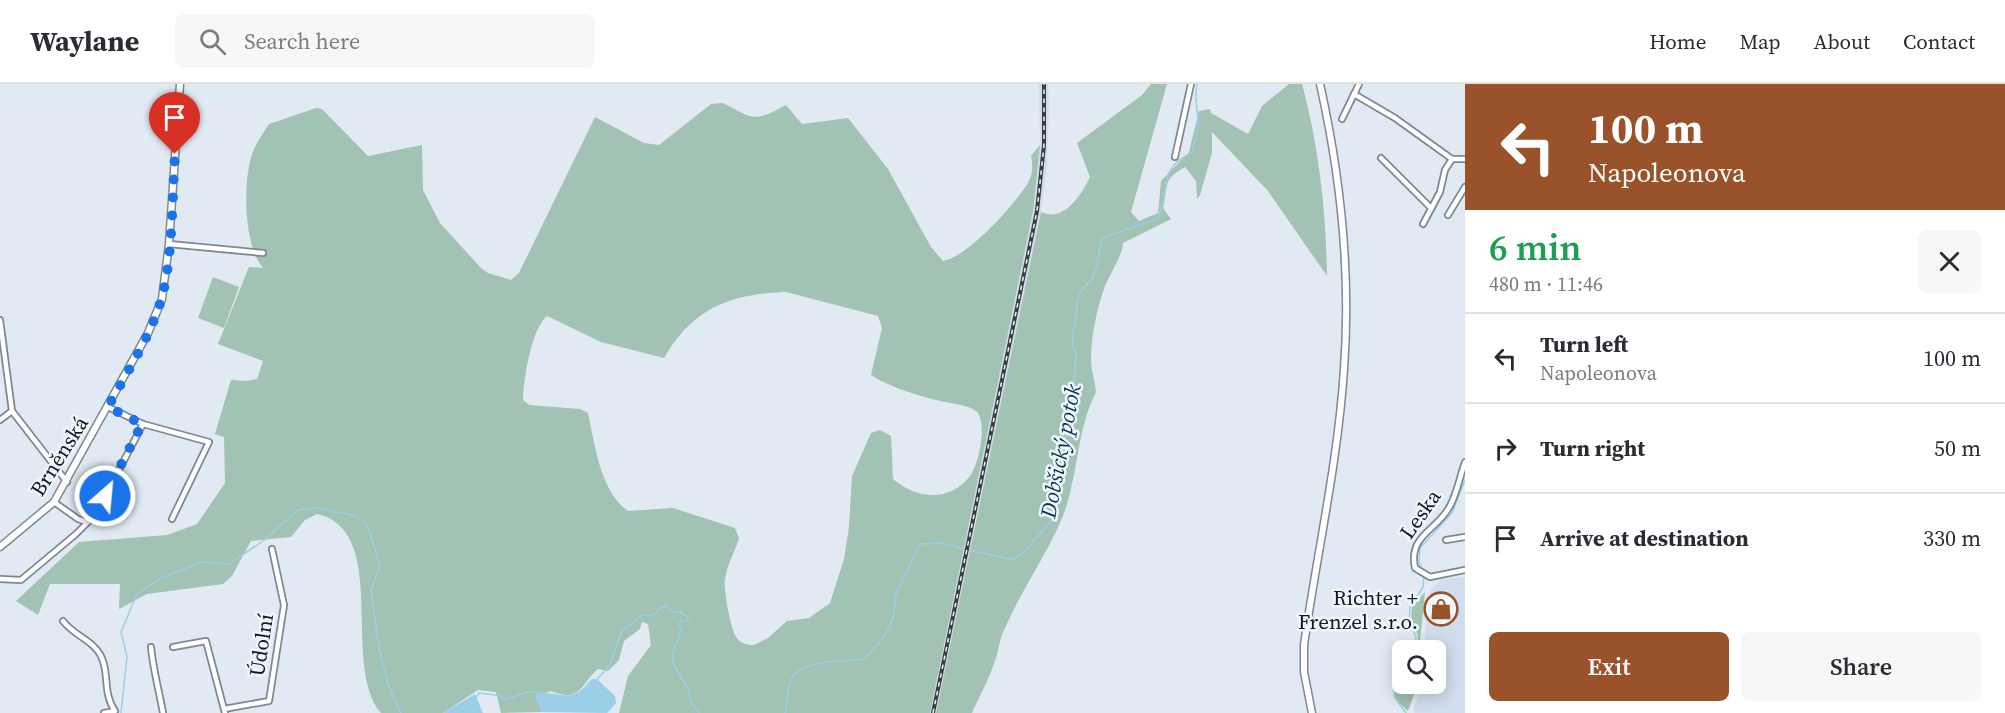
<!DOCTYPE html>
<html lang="en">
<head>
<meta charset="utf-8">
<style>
	:root { --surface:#fff; --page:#f7f7f7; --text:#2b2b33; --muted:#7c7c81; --line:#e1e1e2; --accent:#99522a }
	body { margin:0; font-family:"Source Serif 4",serif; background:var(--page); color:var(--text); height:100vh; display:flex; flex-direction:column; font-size:22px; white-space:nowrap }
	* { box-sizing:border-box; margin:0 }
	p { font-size:20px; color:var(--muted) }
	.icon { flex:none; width:33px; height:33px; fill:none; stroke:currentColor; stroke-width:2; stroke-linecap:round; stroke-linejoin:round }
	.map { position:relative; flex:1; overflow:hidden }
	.drawer { display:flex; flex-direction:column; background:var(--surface); width:540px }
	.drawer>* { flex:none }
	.banner { background:#99522a; color:#fff; overflow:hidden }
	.buttons { position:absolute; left:1392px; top:556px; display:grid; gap:12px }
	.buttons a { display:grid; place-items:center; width:54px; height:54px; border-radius:9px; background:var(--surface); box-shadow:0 3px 15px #0003; font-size:30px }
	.pin { position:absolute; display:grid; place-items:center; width:51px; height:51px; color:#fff; margin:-62px -26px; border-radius:50% 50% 50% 0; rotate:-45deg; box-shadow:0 0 6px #0007 }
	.pin .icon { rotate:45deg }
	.me { position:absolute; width:66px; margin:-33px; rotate:27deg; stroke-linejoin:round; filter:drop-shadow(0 0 4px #0008) }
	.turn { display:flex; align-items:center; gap:21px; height:126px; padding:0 24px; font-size:27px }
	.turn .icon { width:78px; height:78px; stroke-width:2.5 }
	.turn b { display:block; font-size:42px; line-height:51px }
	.round { display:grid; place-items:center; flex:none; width:63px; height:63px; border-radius:9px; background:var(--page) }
	.headline { display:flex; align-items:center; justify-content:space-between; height:102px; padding:0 24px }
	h1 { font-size:36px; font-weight:600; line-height:45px; color:#1e9e55 }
	.button { display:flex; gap:12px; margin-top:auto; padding:12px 24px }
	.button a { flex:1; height:69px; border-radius:9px; background:var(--accent); color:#fff; font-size:24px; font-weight:600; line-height:69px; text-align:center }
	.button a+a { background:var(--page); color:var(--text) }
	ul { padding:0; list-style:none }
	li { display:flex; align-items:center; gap:18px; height:90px; padding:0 24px; border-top:2px solid var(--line) }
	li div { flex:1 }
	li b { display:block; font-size:22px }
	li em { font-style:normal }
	header { display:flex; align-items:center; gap:36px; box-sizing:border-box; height:84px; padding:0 30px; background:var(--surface); border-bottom:2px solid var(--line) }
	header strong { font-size:28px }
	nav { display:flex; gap:33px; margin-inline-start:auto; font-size:21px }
	.search { width:420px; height:54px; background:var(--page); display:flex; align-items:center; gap:15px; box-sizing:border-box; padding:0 21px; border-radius:9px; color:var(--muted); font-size:22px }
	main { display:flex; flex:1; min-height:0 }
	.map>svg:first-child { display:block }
</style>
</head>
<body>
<header>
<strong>Waylane</strong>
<div class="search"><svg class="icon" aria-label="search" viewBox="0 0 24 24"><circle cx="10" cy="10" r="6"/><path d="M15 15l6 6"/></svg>Search here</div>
<nav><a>Home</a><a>Map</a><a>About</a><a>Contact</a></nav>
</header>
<main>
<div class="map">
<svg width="1465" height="629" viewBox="0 0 1465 629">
	<rect width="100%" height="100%" fill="#e1eaf3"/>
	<!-- built -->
	<g fill="#cfddec">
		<path d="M1039,0H1048L1049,22L1047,81L1041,128L936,629H930L1033,127L1040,61Z"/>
		<path d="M1465,493V629H1415L1413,627L1421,600H1436V567H1423L1430,507L1440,496Z"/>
	</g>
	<!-- green -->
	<g fill="#a2c2b3" fill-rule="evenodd">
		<path d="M1151,0H1167L1131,128L1139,137L1158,129L1161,97L1189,68L1199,27L1210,25L1211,29L1248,50L1262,22L1289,0H1302C1319,63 1326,127 1327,192L1268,107L1212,48V69L1200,111L1197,115L1196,97L1185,83C1161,97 1169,101 1163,124L1171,135L1123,159C1123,170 1110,190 1105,202C1097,224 1091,252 1091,275C1091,287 1095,297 1096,308C1075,349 1079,397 1060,439C1044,475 1021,507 1005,544C1000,553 999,564 996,574C990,593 980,611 972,629H936L1041,128C1064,139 1082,110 1090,93L1077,59L1142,11Z"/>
		<path d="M723,19C754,35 753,39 786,21L802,40L848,34L888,85L931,163L943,177C968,173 1015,120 1028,99C1033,90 1033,82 1031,72L1040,61L1033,127L930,629H619L628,592L651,561L648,540L642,538L640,545L624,557L619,576L608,587L598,585C581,599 581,620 551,607L536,612L542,628L501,629L496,608L478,606L443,629H381C340,582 391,446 317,430L305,436L291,453L251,457L232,492L223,500L147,510L119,525L120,500H50L38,531L16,517L79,458L167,451L197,440L225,399L224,353L215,350L231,296L246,297L257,295L263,277L218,260L249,183L263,184C243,161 242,93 254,65C258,56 264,48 269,40L316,24L322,25L368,72L422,61L423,106L440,139L481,184L488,189L511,196L519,189L595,33L644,59L659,61L711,20ZM786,208L878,232L882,244L871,291C891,304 922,313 945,318C955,320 967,321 976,327C988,336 979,381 970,392C949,419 916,415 893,395L891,352L880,346L871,349L852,392L849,443L844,475L830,519L809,534L787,537L768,554L754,561C747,561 741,560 737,554C731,548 723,504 725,495C727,480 735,468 739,454L735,444L673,424L628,427C600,407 595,361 588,329L580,325L529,321L523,316C523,297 532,243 547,232L601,258L664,274C693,224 730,210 786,208Z"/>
		<path d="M213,193L239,203L224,244L198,234Z"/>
		<path d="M1425,508L1419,567H1417L1418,551L1411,537L1412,523Z"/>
		<path d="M1402,588V600H1414L1417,603L1408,627L1394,614L1397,592Z"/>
	</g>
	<!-- water -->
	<g fill="#9acfe7">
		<path d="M592,595H597L615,612L616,619L607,629L542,628L536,612L538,609C551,607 565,615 577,609C583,606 587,599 592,595Z"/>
		<path d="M475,610L483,629H443Z"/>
	</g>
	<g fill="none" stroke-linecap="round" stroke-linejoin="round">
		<!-- stream -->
		<g stroke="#9acfe7" stroke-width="1.5">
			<path d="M1423,488L1419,478L1420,464L1452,429L1465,396"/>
			<path d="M1415,567L1416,552L1409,539L1410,523L1423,503L1424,492"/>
			<path d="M1402,587L1396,591C1392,615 1393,611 1406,629"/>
			<path d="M596,597L609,582L622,547L643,531L653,532L660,524L667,522L675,529L678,527L689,534L684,538L681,536L679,540L681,547L673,569V580L690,608V617L699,629"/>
			<path d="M476,614L479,609L502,612L503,616L528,608H538"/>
			<path d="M121,629L127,573L121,548L137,510L161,494L202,478L229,480L263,457L298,426L318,424L356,432L365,439L370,448L380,483L371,505L379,564L389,603L401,629"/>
			<path d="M785,629C787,619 787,606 791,596C799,575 846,578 864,575C880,559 899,538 894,515L920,460L940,459L1012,476L1023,469L1049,440L1052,434L1051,415L1059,394L1068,343L1067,321L1075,292L1076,270L1072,261L1077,221L1080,208L1092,195L1096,185L1102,154L1157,135C1172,106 1155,87 1191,69C1194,60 1198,50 1198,40C1198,26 1194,15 1197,0"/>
		</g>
	</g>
	<!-- building -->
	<path fill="#c0bbe8" stroke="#95959f" stroke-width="1.5" d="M1430,518H1452V533L1430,532Z"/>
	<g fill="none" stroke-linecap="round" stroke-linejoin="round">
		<!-- street casing -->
		<g stroke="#7f878f" stroke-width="8">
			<g id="street">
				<path d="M1354,10L1395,34L1452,75"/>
				<path d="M1342,35L1359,0"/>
				<path d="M1175,73L1191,0"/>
				<path d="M1381,74L1431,124"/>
				<path d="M1452,75H1465"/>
				<path d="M1448,131L1465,103"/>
				<path d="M1423,140L1440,108L1445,86L1452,75"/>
				<path d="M169,160L263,169"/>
				<path d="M0,236L12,327"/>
				<path d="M108,323L143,340L209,358L172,435"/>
				<path d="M0,336L12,327L67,398"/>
				<path d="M1465,378C1460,392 1457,409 1450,422C1437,447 1408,451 1415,484L1430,493L1465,486"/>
				<path d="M54,418L78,435L87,438"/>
				<path d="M1446,456L1465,453"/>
				<path d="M0,495L21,496L76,450L96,430L143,340"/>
				<path d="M63,537C73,551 93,556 101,572C110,590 102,608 115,627L104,629"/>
				<path d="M151,563C153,585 159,606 163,629"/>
				<path d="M173,563L206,557L225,629"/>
				<path d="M224,625L269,617L284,521L272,465"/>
			</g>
		</g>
		<!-- secondary casing -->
		<g stroke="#7f878f" stroke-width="9">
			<g id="secondary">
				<path d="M0,463L54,418L148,249L162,215L169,160L180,0"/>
				<path d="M1312,629L1304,588V561C1317,469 1338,378 1344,285C1351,189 1341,94 1320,0"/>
			</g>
		</g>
		<!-- street -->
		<use href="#street" stroke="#fff" stroke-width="4.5"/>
		<!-- secondary -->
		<use href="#secondary" stroke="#fff" stroke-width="6"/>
		<!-- rail casing -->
		<g stroke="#3a3e43" stroke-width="4">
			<path id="rail" d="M933,629L1037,127L1044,61V0"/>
		</g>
		<!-- rail -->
		<use href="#rail" stroke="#eff7fe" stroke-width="1.5" stroke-dasharray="4.5" stroke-linecap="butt"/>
	</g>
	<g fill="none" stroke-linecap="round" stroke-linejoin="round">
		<!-- route -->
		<path stroke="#1a73e8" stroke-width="10" stroke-dasharray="0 18" d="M105,412L142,340L108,323C127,288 150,254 161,216C173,176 172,113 175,70"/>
	</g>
	<!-- icons -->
	<defs>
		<g id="shop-ring" transform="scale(1.725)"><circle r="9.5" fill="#eff7fe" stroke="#99522a" stroke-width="1.5"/><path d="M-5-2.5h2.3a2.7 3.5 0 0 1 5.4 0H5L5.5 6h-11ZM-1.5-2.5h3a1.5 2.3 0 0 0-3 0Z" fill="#99522a"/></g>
	</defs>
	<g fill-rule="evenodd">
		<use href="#shop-ring" x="1441" y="525"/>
	</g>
	<g text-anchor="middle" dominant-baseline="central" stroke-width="5" stroke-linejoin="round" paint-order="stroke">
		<!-- street labels -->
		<g font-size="21" fill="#16191d" stroke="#eff7fe">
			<text transform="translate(59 372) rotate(-58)">Brněnská</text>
			<text transform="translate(1420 430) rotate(-55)">Leska</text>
			<text transform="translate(261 561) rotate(-81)">Údolní</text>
		</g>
		<!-- poi labels -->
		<g font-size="21" fill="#16191d" stroke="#eff7fe" text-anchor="end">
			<text x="1418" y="513">Richter +<tspan x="1418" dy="24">Frenzel s.r.o.</tspan></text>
		</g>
		<!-- water labels -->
		<g font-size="22" font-style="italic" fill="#063647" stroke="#eff7fe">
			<text transform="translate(1060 367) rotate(-79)">Dobšický potok</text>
		</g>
	</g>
</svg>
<div class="buttons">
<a><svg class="icon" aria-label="search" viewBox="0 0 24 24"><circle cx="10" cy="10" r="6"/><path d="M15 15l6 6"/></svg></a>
</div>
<div class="pin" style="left:175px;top:70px;background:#d93025"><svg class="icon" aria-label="arrive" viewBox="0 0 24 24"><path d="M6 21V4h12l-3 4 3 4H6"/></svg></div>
<svg class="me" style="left:105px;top:412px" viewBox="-20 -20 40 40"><circle r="17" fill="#1a73e8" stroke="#fff" stroke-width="3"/><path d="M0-11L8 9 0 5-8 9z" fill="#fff"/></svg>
</div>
<section class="drawer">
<div class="banner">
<div class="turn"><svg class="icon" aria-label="left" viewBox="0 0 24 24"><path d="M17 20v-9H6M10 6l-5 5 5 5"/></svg><div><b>100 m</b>Napoleonova</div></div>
</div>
<div class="headline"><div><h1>6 min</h1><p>480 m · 11:46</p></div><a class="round"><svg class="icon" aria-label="close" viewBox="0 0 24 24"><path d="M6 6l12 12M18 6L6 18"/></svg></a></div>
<ul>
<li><svg class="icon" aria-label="left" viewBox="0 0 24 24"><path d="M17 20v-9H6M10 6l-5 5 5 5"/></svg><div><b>Turn left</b><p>Napoleonova</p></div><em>100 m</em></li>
<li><svg class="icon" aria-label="right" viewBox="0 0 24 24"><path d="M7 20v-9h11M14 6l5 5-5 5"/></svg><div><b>Turn right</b></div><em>50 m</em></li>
<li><svg class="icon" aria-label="arrive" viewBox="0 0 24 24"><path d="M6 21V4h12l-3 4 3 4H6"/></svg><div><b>Arrive at destination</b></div><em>330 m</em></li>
</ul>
<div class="button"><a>Exit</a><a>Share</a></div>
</section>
</main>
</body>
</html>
